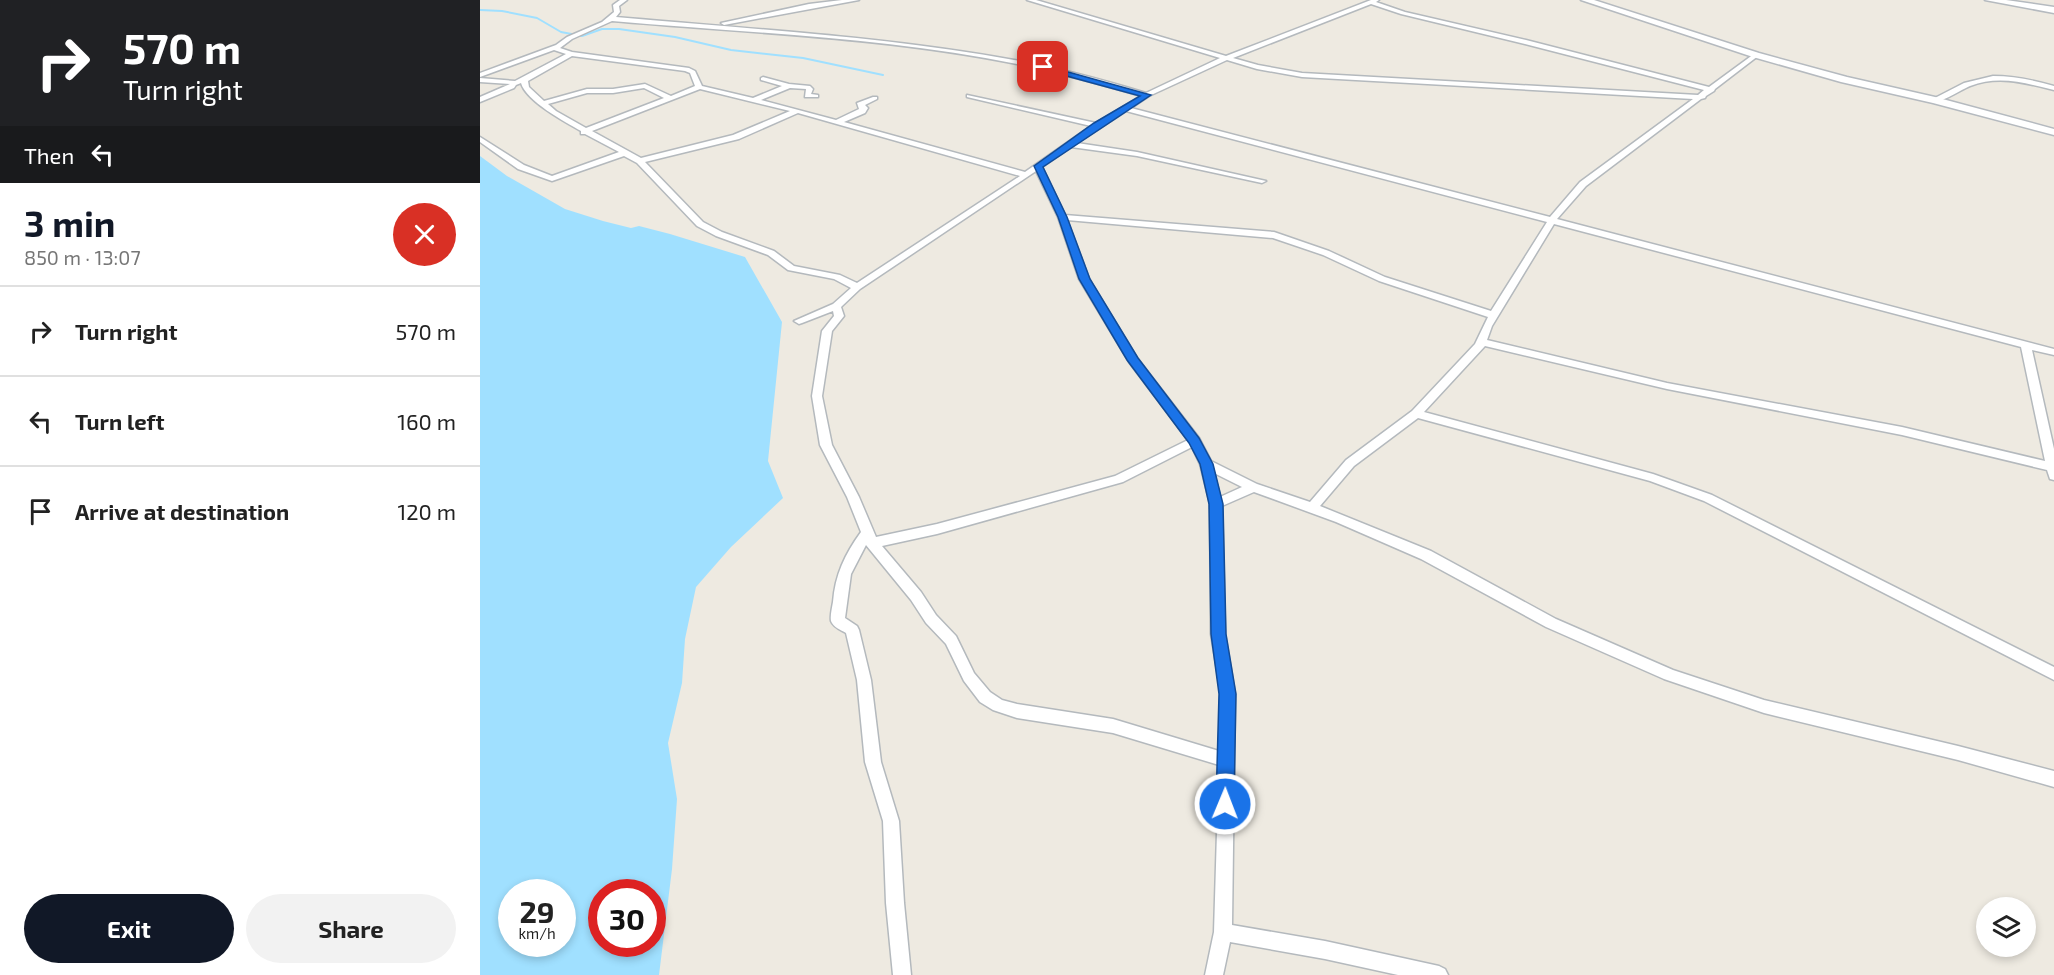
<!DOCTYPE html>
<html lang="en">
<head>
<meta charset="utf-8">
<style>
	:root { --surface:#fff; --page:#f2f2f2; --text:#222; --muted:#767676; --line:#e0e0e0; --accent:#111827 }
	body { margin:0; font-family:"Exo 2",sans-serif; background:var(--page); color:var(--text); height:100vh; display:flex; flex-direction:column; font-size:22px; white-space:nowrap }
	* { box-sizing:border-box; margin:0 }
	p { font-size:20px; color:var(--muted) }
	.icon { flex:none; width:33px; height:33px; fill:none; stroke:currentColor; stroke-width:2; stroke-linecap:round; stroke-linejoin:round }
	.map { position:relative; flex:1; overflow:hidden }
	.drawer { display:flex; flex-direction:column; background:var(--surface); width:480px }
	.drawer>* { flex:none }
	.top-card { background:#202124; color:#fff; overflow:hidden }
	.buttons { position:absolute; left:1496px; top:897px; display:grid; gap:12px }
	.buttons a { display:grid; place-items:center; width:60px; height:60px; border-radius:50%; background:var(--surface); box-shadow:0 3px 9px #0003; font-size:30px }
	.speed { position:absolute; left:18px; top:879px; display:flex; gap:12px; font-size:30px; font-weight:700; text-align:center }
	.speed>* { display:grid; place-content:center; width:78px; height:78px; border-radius:50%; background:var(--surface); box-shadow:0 3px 9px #0003; line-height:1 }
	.speed small { font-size:15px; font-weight:400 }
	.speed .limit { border:9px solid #d22; background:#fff; color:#111 }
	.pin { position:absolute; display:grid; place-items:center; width:51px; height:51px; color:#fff; margin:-26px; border-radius:12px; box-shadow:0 3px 9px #0006 }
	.me { position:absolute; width:66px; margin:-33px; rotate:1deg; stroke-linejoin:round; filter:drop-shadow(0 0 4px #0008) }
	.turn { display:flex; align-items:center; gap:21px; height:126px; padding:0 24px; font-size:27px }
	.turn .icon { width:78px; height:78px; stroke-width:2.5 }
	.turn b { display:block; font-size:42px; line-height:51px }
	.then { display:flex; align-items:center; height:57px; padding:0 24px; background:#0003; gap:12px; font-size:22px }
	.round { display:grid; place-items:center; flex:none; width:63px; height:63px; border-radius:32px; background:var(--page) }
	.head { display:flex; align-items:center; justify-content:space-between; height:102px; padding:0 24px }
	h1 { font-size:36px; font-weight:700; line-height:45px; color:var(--accent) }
	.button { display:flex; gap:12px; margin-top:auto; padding:12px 24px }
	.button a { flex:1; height:69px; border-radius:36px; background:var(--accent); color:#fff; font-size:24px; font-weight:700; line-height:69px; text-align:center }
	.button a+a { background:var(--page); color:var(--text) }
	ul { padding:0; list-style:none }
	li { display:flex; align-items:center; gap:18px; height:90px; padding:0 24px; border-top:2px solid var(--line) }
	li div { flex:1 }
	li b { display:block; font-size:22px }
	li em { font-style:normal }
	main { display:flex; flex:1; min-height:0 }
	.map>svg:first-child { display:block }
</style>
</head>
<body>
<main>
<section class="drawer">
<div class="top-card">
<div class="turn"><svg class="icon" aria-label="right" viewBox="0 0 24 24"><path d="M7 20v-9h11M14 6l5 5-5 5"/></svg><div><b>570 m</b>Turn right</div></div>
<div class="then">Then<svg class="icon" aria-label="left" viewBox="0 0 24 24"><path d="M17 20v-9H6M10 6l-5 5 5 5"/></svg></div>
</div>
<div class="head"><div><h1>3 min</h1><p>850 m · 13:07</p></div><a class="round" style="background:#d93025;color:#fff"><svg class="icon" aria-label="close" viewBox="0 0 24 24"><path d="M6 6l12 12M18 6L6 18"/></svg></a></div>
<ul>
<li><svg class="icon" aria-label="right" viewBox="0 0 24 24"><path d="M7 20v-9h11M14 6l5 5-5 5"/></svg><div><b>Turn right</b></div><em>570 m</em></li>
<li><svg class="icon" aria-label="left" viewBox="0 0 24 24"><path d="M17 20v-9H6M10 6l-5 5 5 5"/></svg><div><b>Turn left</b></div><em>160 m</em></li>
<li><svg class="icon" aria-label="arrive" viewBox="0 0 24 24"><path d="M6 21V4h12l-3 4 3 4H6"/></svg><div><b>Arrive at destination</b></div><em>120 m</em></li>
</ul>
<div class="button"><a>Exit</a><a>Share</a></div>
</section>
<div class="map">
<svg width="1574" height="975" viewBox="0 0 1574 975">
	<rect width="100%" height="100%" fill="#eeeae1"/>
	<!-- water -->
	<path fill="#a0e0ff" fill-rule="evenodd" d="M0,156L27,176L85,209L123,221L151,228L159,226L190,234L265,257L302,322L288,461L303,498L251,547L216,587L205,639L202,683L188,743L197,799L192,869L179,975H0ZM32,892H82V944H32ZM122,892H172V944H122Z"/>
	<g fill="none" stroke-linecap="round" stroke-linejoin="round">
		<!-- stream -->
		<path stroke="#a0e0ff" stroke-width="2" d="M0,10L22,11L57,18L81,32L102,36L122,29H139L195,37L251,50L323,58L403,75"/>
		<!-- street casing -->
		<g stroke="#b4b9bd" stroke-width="3">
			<g id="street">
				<path d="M140,0H147L139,6L140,12L136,17C269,29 402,36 534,60C579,68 623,80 666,93L740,58L547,0H556L746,56L891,0H899L896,2L925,12L1046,40L1229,87L1274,54H1278V56L1235,89L1234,91L1226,96L1225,98L1221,99L1106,186L1077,219L1574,349V355L1552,350L1574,449V480L1570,479L1567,470L1422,435L1187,389L1005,346L944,412L1173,474L1232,495L1574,667V680L1224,501L1170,481L938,418L874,466L840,506L951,551L1076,619L1193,670L1284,700L1478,746L1574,771V787L1478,760L1284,713L1184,679L1066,627L941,559L856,522L774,492L742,506L745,634L755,694L752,925L845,941L959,966L965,969L968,975H918L845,959L750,942L743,975H725L734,932L739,765L633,733L537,718L513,710L500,702L484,681L466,644L446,623L431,600L386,545L371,574L365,618L377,626L379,630L391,680L401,762L419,821L424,903L431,975H413L406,903L403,821L385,762L377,680L366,633C361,630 353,627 351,621C350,616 352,608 353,602C355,575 365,554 381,532L367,497L340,445L332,396L342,331L354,316L353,311L322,323L319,324L314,321L353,304L371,288L354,279L308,270L288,255L236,236L217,226L157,163L144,156L72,181L38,169L0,142V137L44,165L72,176L139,152L105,134H101V131C85,122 46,101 41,83L36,85L34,88L0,102V97L30,84L0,82V78L35,81L86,54L74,50L0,77V73L76,45L87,37L122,22L134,12L133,5ZM891,4L921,14L1045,44L1224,90L1218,95L822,73L778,65L753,58ZM132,21C267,33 404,37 537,64C579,73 620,84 661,96L616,123L487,95V97L611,126L545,172L364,122L385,113L388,108L385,105L397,99V97H393L377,103L379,109L356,120L281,100L310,88L326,89L325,97H338V95L331,94L333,89L330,86L309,84L283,77L281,78V80L302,86L273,98L222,86L215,71L209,68L92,52L80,48L92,39ZM92,56L205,71L210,73L215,86L191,96L165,84L133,89H107L64,101L49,87L48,81ZM747,60L777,69L822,77L1213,99L1100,182L1070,217L651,108L669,96ZM164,88L184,98L106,128L76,111L68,104L107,93H133ZM220,89L310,111L253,135L161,158L112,131ZM646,111L1067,222L1011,311L905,277L849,251L794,232L585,215L562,167L591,147L657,156L782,183L786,181L657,152L597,143ZM318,113L540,176L377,283L360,275L314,266L294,251L242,232L223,222L165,162L259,139ZM556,171L578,217L599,279L649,362L708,440L635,476L457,524L396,537L379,497L352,445L342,396L352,331L364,316L361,307L380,289ZM587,220L793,238L843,255L899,281L1008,317L995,344L932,411L866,460L830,502L777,484L731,461L719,438L657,358L609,279ZM1074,224L1541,347L1565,461L1422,427L1187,383L1007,340L1012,326ZM712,447L720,464L730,504L731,634L741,694L739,751L633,719L537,704L522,700L510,692L494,673L476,636L456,615L441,592L402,546L457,534L643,482ZM734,473L762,487L740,497Z"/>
				<path d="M362,0H379L244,25L241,23L329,4Z"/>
				<path d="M1513,76C1534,76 1553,80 1574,86V90C1545,83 1519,75 1490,86C1480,90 1460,105 1451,100L1484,83Z"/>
			</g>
		</g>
		<!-- secondary casing -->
		<g stroke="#b5babf" stroke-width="3">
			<g id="secondary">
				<path d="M1101,0H1114L1279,53L1367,77L1455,97L1574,129V135L1453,103L1361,82L1273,57Z"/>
				<path d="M1505,0H1526L1574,7V13Z"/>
			</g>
		</g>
		<!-- street -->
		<use href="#street" fill="#fff" fill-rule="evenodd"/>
		<!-- secondary -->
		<use href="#secondary" fill="#fff" fill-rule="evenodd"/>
	</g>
	<!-- route -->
	<path fill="#1a73e8" stroke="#114b97" stroke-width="1.5" d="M563,65L671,95L563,167L587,217L610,279L658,358L719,438L733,464L743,504L746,634L756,694L754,804L751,811L745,813L738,811L736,804L739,694L731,634L729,504L720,464L709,443L647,360L599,279L578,217L554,166L614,123L660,96L561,69L560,67Z"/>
</svg>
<div class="buttons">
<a><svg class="icon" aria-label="layers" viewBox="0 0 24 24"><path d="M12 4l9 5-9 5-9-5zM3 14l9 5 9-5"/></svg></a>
</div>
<div class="speed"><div>29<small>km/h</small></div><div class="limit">30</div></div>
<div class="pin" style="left:563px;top:67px;background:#d93025"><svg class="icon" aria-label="arrive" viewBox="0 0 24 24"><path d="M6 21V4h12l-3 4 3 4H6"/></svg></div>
<svg class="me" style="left:745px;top:804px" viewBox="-20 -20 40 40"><circle r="17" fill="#1a73e8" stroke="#fff" stroke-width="3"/><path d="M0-11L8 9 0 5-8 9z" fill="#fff"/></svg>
</div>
</main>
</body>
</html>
